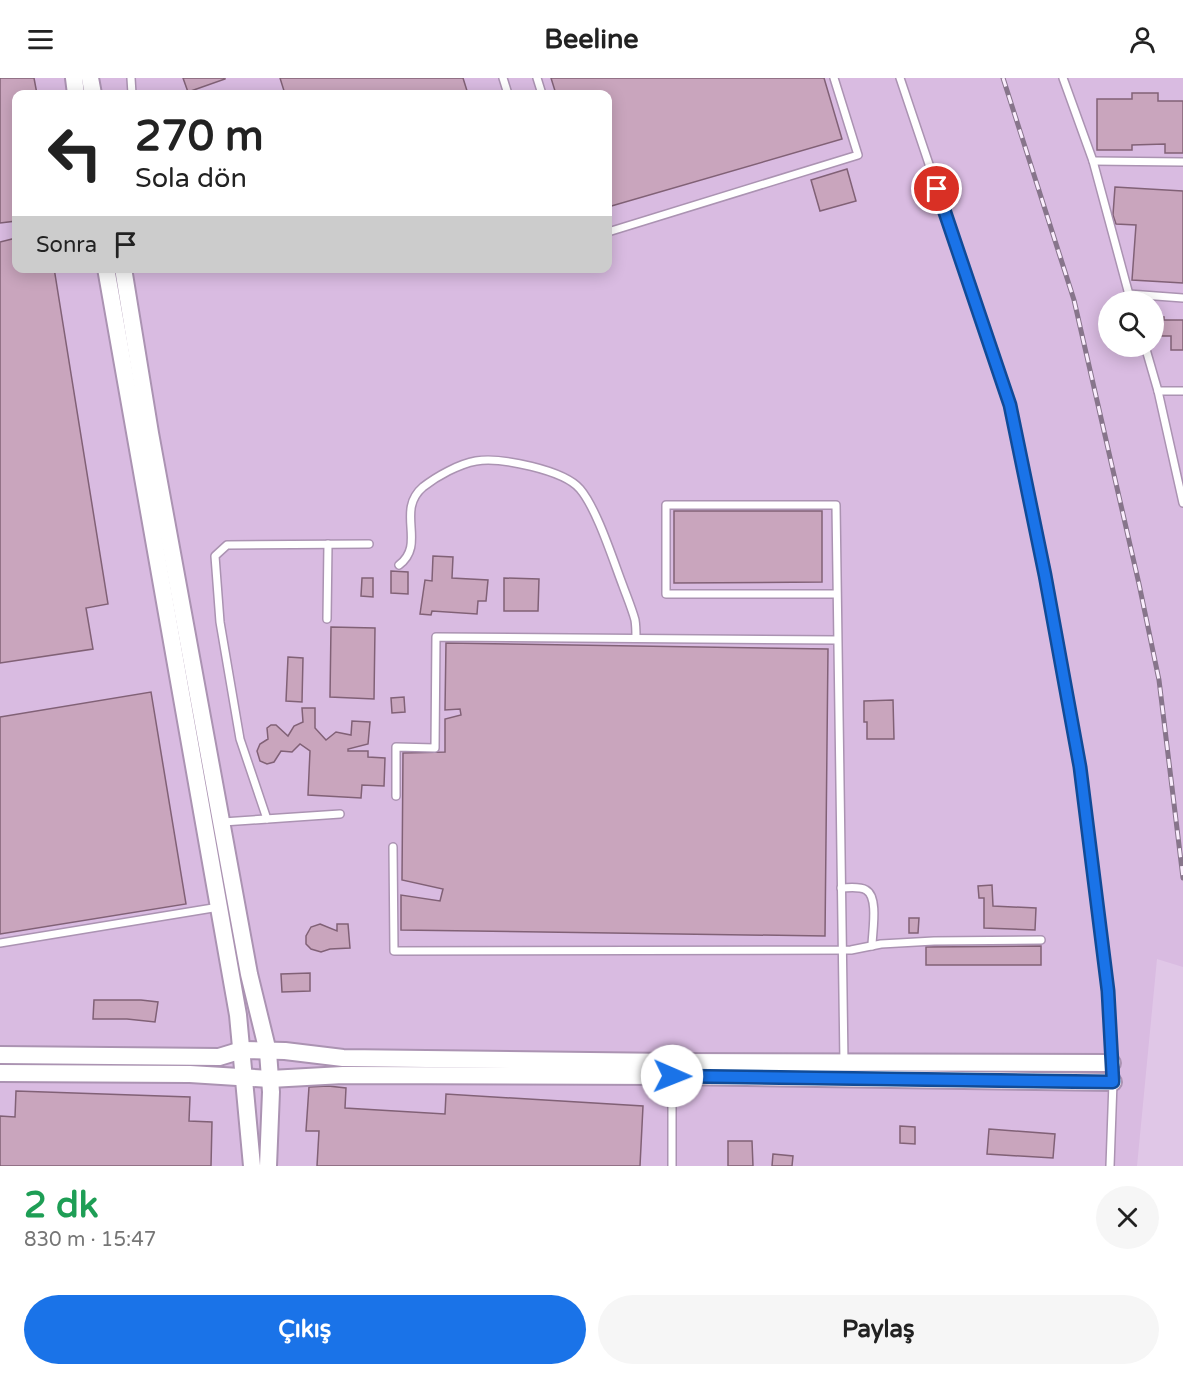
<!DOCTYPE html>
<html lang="tr">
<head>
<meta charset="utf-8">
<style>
	:root { --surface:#fff; --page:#f6f6f6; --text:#222; --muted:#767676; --accent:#1a73e8 }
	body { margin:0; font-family:"Varela Round",sans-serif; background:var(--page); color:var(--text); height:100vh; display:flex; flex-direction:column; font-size:22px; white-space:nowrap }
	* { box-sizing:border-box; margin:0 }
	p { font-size:20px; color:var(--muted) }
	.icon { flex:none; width:33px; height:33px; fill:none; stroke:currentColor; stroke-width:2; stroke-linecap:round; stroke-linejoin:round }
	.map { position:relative; height:1088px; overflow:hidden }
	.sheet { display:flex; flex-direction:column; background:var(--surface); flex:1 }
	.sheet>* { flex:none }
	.banner { position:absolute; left:12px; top:12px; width:600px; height:183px; border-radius:12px; box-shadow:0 3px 15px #0003; background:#fff; color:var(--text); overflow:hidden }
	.buttons { position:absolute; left:1098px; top:213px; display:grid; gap:12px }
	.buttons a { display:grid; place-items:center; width:66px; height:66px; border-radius:50%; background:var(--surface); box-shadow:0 3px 15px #0003; font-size:30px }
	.pin { position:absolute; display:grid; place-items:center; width:51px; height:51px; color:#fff; margin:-26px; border:3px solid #fff; border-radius:50%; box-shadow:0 2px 6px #0007 }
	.me { position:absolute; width:66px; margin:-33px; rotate:91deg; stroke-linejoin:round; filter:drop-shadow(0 0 4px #0008) }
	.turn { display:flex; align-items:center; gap:21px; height:126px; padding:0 24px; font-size:27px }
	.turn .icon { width:78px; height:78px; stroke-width:2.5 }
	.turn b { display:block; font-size:42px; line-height:51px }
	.then { display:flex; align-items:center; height:57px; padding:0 24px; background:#0003; gap:12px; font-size:22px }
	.round { display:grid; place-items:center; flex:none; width:63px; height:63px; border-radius:32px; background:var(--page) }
	.head { display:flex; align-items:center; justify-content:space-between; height:102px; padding:0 24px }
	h1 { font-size:36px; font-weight:700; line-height:45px; color:#1e9e55 }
	.primary-button { display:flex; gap:12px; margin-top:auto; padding:12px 24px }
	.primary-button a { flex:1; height:69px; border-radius:36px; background:var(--accent); color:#fff; font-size:24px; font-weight:700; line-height:69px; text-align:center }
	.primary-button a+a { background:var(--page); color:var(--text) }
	header { display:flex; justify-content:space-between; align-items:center; height:78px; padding:0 24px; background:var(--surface); font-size:27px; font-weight:700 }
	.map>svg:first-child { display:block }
</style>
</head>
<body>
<header><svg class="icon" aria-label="menu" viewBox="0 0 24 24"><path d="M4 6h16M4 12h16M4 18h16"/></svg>Beeline<svg class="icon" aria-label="person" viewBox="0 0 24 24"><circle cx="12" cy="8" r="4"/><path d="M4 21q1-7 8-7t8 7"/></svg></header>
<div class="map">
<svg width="1183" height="1088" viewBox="0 0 1183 1088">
	<rect width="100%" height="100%" fill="#e0c7e7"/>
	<!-- built -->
	<path fill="#d9bbe1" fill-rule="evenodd" d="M0,0H1183V889L1157,881L1137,1088H0ZM16,16H608V190H16ZM1108,224H1154V268H1108Z"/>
	<!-- building -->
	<g fill="#c9a5bd" stroke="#816176" stroke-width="1.5">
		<path d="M0,0H34L37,16H16V143L0,145Z"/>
		<path d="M183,0H225V1L188,14Z"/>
		<path d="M280,0H463L468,16H285Z"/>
		<path d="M551,0H824L842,61L608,129V16H556Z"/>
		<path d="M1132,15H1158V23H1183V75H1165V66L1132,67V72H1097V21H1132Z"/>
		<path d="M847,91L856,123L820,133L811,102Z"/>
		<path d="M1115,109L1183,113V205L1132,202L1136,147L1116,146L1113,137Z"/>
		<path d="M16,160V190H54L108,526L86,530L93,571L0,585V164Z"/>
		<path d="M1154,239H1164V242H1183V272H1171V258H1154Z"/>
		<path d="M674,433H822V504L674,505Z"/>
		<path d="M433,478L453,479L452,500L488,502L486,523H478L477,536L432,533L431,537L420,536L425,502L432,503Z"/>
		<path d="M391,493L408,494V516L391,515Z"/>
		<path d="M362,500H373V519L361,518Z"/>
		<path d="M504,500L539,501L538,533H504Z"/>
		<path d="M331,549L375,550L374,621L330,619Z"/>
		<path d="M446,565L828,571L825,858L401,852V817L440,823L443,811L402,802L403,675L445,674V641L461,637L460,631L445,632Z"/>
		<path d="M288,579L303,580L302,624L286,623Z"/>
		<path d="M151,614L186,826L0,856V639Z"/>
		<path d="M404,619L405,634L392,635L391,620Z"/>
		<path d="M893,622L894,661H867V644H864V623Z"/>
		<path d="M302,630H315V650L326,662L336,654L351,657L352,643L370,644L368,666L348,671V673H368V679L385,680L384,708L362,707L361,720L308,717L310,673L300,666L292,674L281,673L274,684L267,686L260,683L257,673L260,666L268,661L267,650L271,647H276L288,658L294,648L303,644Z"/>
		<path d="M992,807L993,828L1036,830L1035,852L984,850V820H979L978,808Z"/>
		<path d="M909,840H919L918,855H909Z"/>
		<path d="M320,846L337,853V846H348L350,870L330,871L321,874L311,871L306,866V858L311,849Z"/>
		<path d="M1041,868V887H926V869Z"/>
		<path d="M310,895V913L282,914L281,896Z"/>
		<path d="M94,922H141L158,924L155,944L127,941H93Z"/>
		<path d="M328,1008L346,1010L345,1030L445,1036L446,1016L643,1028L640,1088H317L319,1053H306L309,1009Z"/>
		<path d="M16,1013L190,1019L189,1043L212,1044L211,1088H0V1038L15,1039Z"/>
		<path d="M900,1048L915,1049V1066L900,1065Z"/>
		<path d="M989,1051L1055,1056L1053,1080L987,1076Z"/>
		<path d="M728,1063H752L753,1088H728Z"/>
		<path d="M773,1076L793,1078L792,1088H772Z"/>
	</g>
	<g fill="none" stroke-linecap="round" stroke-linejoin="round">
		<!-- service casing -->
		<g stroke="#ab93b2" stroke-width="10">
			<g id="service">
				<path d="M131,0L132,16"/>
				<path d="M503,0L508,16"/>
				<path d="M537,0L542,16"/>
				<path d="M900,0L1010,327L1045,497L1080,689L1108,913L1113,1004L1110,1088"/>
				<path d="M1063,0L1093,83L1131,224"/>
				<path d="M1093,83L1183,84"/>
				<path d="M608,154L858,77L834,0"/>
				<path d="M1129,216L1183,220"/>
				<path d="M1145,268L1158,313L1183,425"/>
				<path d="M1158,313H1183"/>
				<path d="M399,487C427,466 395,433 423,409C437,398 459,386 476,383C501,379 564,392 580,411C597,431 613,482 623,508C627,519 632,531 635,542C636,548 636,554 636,560"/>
				<path d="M837,516H666V427H836L844,985"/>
				<path d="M327,541L328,466"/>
				<path d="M396,718V669L435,670L436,559L837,562"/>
				<path d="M267,741L240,661L220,544L215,478L227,467L369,466"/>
				<path d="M223,744L340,736"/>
				<path d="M393,769L394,873L851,872L881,866L934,863L1041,862"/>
				<path d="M841,810C848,810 859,808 866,812C879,819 872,855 872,868"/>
				<path d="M0,865L219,829"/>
				<path d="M672,998V1088"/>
			</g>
		</g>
		<!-- tertiary casing -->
		<g stroke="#ab93b2" stroke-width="20">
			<g id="tertiary">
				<path d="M74,0L76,16"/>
				<path d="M90,0L93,16"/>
				<path d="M106,190L238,937L252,1088"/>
				<path d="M123,190L150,355L249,896L268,974L271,1014L268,1088"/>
				<path d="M0,977L219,979L242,972L285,973L343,980L672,984L1112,985"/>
				<path d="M0,995L190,996L270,1001L343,997L672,998L1113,1004"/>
			</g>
		</g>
		<!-- service -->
		<use href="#service" stroke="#fff" stroke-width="7"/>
		<!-- tertiary -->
		<use href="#tertiary" stroke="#fff" stroke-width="16"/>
		<!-- rail casing -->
		<g stroke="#87758b" stroke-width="5">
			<path id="rail" d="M1003,0L1074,222L1139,506L1159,602L1183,800"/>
		</g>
		<!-- rail -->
		<use href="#rail" stroke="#faedfd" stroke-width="3" stroke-dasharray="9" stroke-linecap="butt"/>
	</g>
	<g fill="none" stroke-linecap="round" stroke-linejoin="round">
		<!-- route casing -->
		<g stroke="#114b97" stroke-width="15">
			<path id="route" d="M672,998L1113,1004L1108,913L1080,689L1045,497L1010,327L937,111"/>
		</g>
		<!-- route -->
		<use href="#route" stroke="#1a73e8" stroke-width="10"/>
	</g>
</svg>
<div class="buttons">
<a><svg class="icon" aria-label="search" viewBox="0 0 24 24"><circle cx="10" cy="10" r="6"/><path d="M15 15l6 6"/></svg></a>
</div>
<div class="pin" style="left:937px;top:111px;background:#d93025"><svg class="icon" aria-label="arrive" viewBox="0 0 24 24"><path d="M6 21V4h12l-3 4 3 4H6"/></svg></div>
<svg class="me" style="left:672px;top:998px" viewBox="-20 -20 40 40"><circle r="19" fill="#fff"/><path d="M0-13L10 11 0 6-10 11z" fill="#1a73e8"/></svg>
<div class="banner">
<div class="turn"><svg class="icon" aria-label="left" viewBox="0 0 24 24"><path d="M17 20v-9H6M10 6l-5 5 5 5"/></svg><div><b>270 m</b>Sola dön</div></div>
<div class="then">Sonra<svg class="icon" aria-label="arrive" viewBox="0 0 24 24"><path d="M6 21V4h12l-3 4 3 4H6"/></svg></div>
</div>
</div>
<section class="sheet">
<div class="head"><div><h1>2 dk</h1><p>830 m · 15:47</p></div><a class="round"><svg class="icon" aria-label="close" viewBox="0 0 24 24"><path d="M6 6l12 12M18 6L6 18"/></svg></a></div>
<div class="primary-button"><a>Çıkış</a><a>Paylaş</a></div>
</section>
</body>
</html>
